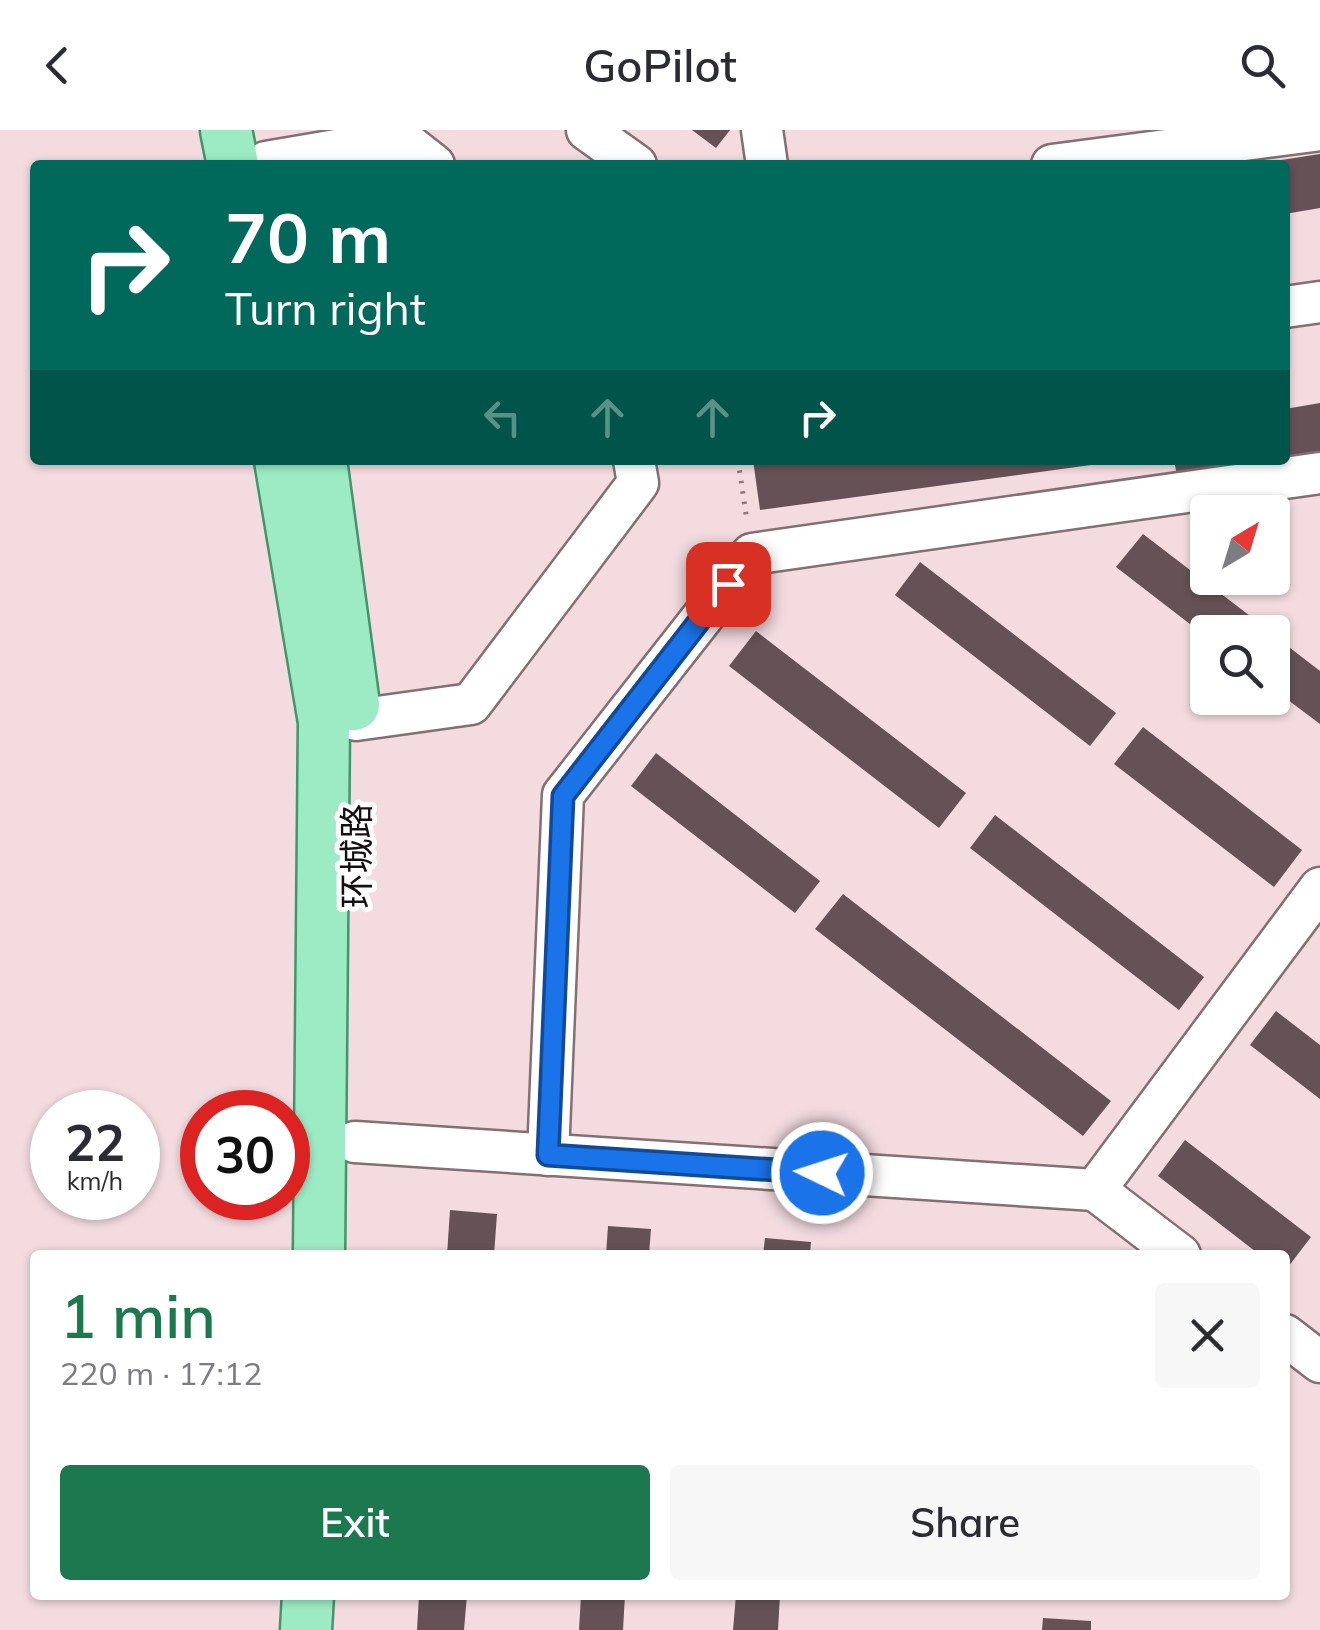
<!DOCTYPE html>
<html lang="en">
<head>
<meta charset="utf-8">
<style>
	:root { --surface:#fff; --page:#f7f7f7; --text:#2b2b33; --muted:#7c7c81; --accent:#1c794f }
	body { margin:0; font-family:Mulish,"Noto Sans SC",sans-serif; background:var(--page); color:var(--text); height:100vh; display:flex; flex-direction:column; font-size:38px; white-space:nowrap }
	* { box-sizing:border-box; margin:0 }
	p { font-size:32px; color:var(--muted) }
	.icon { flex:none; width:55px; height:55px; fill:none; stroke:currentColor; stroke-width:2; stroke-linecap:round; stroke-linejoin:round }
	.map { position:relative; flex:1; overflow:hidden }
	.side { position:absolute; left:30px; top:1120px; width:1260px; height:350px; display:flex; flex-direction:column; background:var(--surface); border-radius:10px; box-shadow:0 2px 8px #0004 }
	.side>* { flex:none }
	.top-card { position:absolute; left:30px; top:30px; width:1260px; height:305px; border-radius:10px; box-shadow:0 2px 8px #0004; background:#00695c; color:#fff; overflow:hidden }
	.needle { width:65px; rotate:38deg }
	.buttons { position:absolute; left:1190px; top:365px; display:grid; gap:20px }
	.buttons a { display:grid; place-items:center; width:100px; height:100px; border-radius:10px; background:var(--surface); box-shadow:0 2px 8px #0004; font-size:50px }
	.speed { position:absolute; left:30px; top:960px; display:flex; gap:20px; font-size:50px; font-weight:700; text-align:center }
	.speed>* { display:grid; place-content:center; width:130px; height:130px; border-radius:50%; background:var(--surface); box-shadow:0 2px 8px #0004; line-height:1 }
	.speed small { font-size:25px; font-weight:400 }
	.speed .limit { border:15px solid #d22; background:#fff; color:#111 }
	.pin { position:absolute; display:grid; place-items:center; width:85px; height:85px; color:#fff; margin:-42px; border-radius:20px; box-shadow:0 5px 15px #0006 }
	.me { position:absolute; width:110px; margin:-55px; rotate:274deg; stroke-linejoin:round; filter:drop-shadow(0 0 8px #0008) }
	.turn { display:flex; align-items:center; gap:35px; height:210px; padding:0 30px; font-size:45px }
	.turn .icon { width:130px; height:130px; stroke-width:2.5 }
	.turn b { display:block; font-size:70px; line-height:85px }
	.lanes { display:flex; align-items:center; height:95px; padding:0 30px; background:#0003; justify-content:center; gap:50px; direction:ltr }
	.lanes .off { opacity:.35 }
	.round { display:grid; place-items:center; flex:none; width:105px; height:105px; border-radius:10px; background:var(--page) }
	.summary { display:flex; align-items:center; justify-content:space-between; height:170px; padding:0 30px }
	h1 { font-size:60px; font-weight:600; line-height:75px; color:var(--accent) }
	.cta { display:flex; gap:20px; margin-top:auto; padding:20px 30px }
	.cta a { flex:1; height:115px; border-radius:10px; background:var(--accent); color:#fff; font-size:40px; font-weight:600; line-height:115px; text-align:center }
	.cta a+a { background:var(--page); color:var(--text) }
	header { display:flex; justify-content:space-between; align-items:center; height:130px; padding:0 30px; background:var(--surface); font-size:45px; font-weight:600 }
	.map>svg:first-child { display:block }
</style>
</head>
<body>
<header><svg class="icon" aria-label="back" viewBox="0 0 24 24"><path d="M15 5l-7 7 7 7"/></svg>GoPilot<svg class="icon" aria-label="search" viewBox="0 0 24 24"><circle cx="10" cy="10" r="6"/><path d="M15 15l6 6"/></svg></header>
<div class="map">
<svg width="1320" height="1500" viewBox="0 0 1320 1500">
	<rect width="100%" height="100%" fill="#f3dbe0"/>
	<!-- building -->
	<g fill="#665256">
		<path d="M692,0H730L716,18Z"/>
		<path d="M1320,24V78L1285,84V35L1262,33Z"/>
		<path d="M1320,273V329L1178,351L1174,330H1285V279Z"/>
		<path d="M753,330H1113V332L760,380Z"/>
		<path d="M1143,404L1271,502H1208V508L1116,437Z"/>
		<path d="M920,432L1116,583L1090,616L895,465Z"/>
		<path d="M756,501L966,663L939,698L729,536Z"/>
		<path d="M1272,504L1320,541V594L1272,558Z"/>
		<path d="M1143,597L1302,720L1274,757L1114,634Z"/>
		<path d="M656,623L820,751L795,783L631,656Z"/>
		<path d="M995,685L1204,847L1179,880L970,718Z"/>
		<path d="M843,764L1111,971L1083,1006L815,799Z"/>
		<path d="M1276,881L1320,915V969L1250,915Z"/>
		<path d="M1185,1010L1311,1107L1285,1141V1125H1260L1158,1046Z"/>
		<path d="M450,1080L497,1084L494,1125H447Z"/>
		<path d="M608,1096L651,1099L649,1125H606Z"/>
		<path d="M765,1108L811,1112L810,1125H763Z"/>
		<path d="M419,1465H467L464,1500H417Z"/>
		<path d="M581,1465H625L623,1500H579Z"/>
		<path d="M736,1465H780L778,1500H733Z"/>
		<path d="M1043,1488L1091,1491V1500H1042Z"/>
	</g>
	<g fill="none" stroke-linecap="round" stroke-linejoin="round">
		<!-- minor casing -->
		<g stroke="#846f73" stroke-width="45">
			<g id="minor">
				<path d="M587,0L636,35"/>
				<path d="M762,0L767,35"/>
				<path d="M266,32L401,9L434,35"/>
				<path d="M1052,35L1320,0"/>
				<path d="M1285,177L1320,172"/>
				<path d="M356,590L471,574L638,353L634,330"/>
				<path d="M355,1012L1095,1060L1320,758"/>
				<path d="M548,1025L563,665L752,424L1320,343"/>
				<path d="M1095,1060L1180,1125"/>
				<path d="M1285,1205L1320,1232"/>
			</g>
		</g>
		<!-- major casing -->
		<g stroke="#43956b" stroke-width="55">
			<g id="major">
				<path d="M226,0L233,35"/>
				<path d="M280,330L324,592L319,1125"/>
				<path d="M321,330L354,575"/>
				<path d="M306,1500L308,1465"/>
			</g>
		</g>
		<!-- path -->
		<path stroke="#8c7c7f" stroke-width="5" stroke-dasharray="2.5 8" stroke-linecap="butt" d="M738,330L747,391"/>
		<!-- minor -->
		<use href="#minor" stroke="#fff" stroke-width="40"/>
		<!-- major -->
		<use href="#major" stroke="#9debc4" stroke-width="50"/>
	</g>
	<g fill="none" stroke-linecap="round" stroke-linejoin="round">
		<!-- route casing -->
		<g stroke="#114b97" stroke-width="25">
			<path id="route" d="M728,454L563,666L548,1025L822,1043"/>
		</g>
		<!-- route -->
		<use href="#route" stroke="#1a73e8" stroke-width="18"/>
	</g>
	<g text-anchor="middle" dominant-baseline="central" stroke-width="10" stroke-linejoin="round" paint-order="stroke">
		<!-- street labels -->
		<g font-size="35" fill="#160e10" stroke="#fff">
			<text transform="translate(356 726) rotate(-90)">环城路</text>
		</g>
	</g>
</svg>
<div class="buttons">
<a><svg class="needle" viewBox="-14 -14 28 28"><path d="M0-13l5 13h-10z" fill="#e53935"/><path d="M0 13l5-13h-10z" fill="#7c7c81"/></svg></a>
<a><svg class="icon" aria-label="search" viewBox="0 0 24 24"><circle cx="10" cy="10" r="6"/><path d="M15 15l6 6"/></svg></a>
</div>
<div class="speed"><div>22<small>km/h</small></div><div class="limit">30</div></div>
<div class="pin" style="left:728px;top:454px;background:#d93025"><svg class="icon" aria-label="arrive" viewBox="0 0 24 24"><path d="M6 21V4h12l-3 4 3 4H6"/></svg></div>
<svg class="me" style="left:822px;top:1043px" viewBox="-20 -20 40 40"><circle r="17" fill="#1a73e8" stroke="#fff" stroke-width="3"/><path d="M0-11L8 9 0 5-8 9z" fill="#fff"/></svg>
<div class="top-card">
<div class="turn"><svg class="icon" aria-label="right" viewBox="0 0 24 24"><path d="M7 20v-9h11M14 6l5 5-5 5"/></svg><div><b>70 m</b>Turn right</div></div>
<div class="lanes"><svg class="icon off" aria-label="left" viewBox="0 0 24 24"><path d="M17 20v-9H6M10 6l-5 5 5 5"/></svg><svg class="icon off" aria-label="ahead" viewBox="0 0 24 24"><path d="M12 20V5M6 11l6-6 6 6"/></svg><svg class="icon off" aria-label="ahead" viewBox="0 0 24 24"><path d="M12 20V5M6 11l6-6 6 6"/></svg><svg class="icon" aria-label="right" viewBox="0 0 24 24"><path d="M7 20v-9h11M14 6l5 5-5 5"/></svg></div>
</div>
<section class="side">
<div class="summary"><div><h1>1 min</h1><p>220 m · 17:12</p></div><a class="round"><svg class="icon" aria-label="close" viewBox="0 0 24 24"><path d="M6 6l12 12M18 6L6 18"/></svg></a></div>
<div class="cta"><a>Exit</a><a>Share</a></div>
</section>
</div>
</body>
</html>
